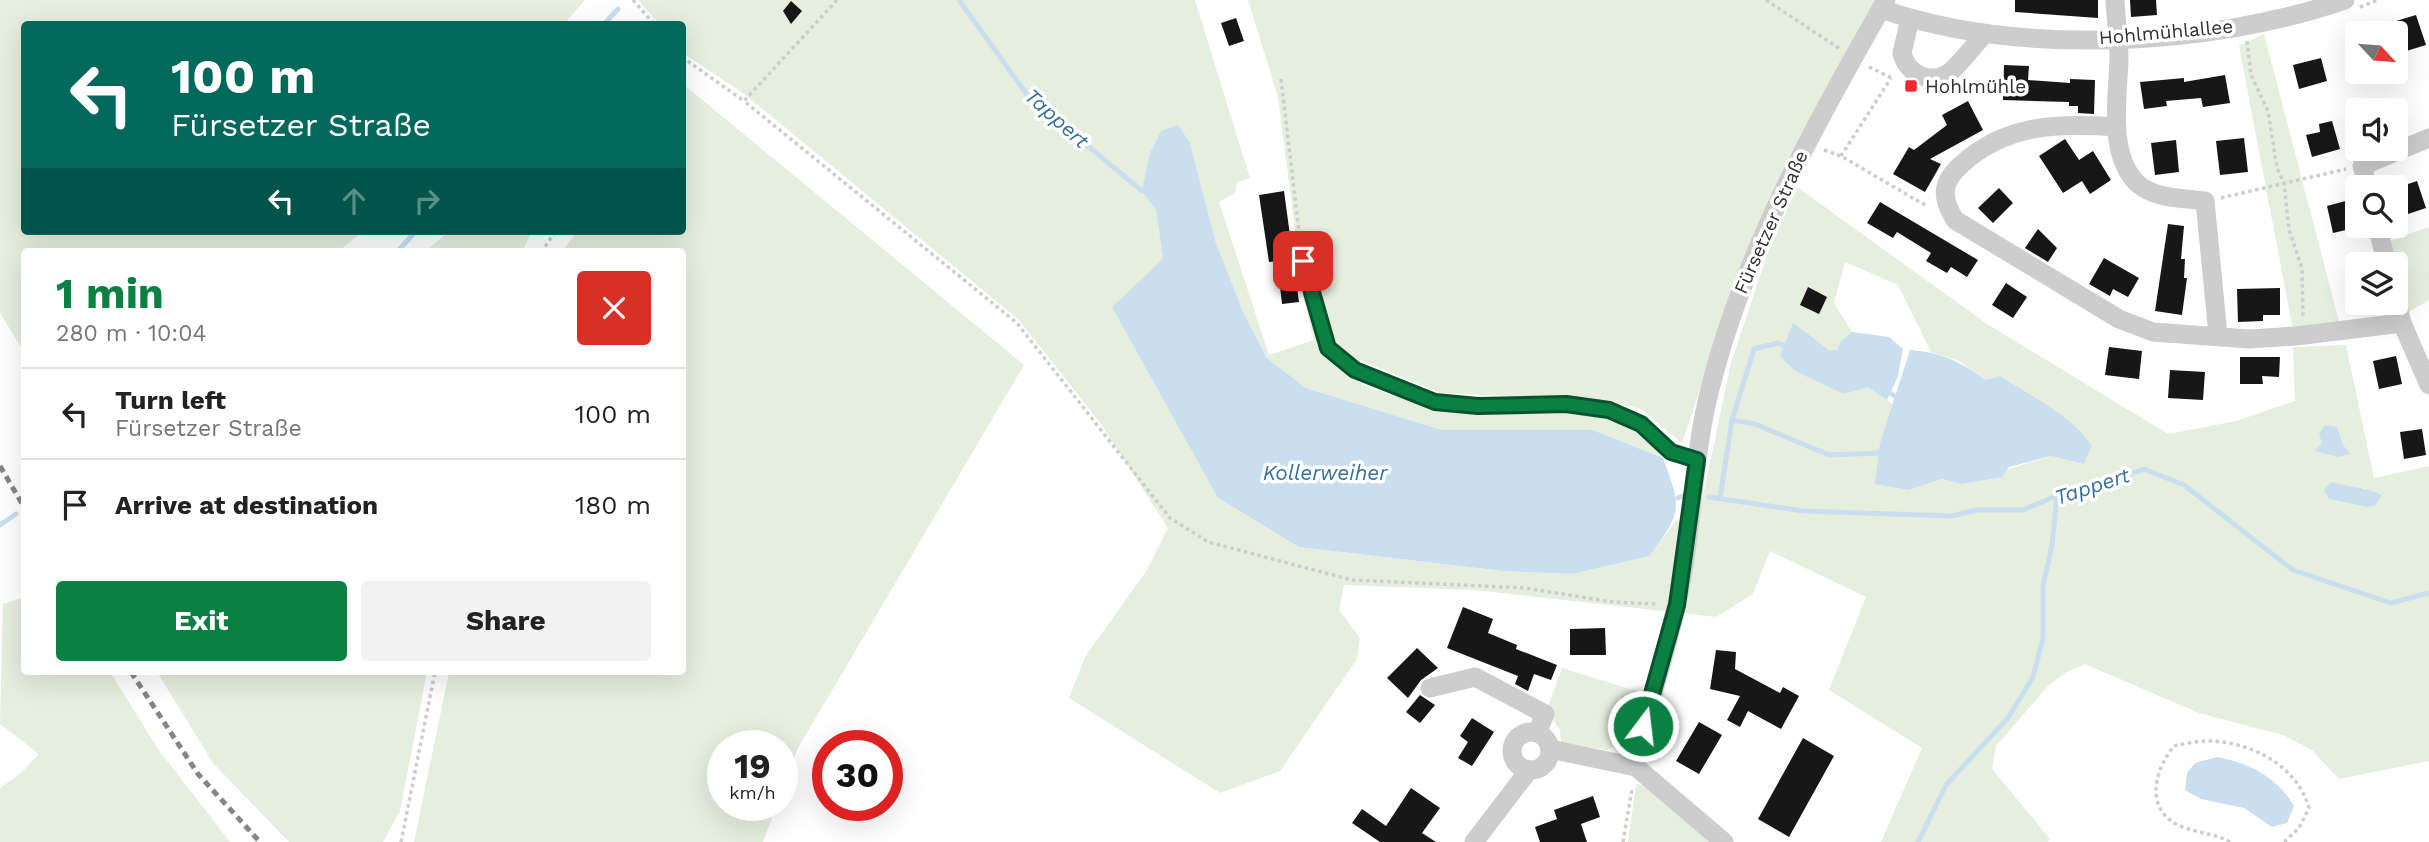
<!DOCTYPE html>
<html lang="en">
<head>
<meta charset="utf-8">
<style>
	:root { --surface:#fff; --page:#f2f2f2; --text:#222; --muted:#767676; --line:#e0e0e0; --accent:#0b8043 }
	body { margin:0; font-family:"Work Sans",sans-serif; background:var(--page); color:var(--text); height:100vh; display:flex; flex-direction:column; font-size:26px; white-space:nowrap }
	* { box-sizing:border-box; margin:0 }
	p { font-size:23px; color:var(--muted) }
	.icon { flex:none; width:38px; height:38px; fill:none; stroke:currentColor; stroke-width:2; stroke-linecap:round; stroke-linejoin:round }
	.map { position:relative; flex:1; overflow:hidden }
	.sheet { position:absolute; left:21px; top:248px; width:665px; height:427px; display:flex; flex-direction:column; background:var(--surface); border-radius:7px; box-shadow:0 7px 28px #0002 }
	.sheet>* { flex:none }
	.guide { position:absolute; left:21px; top:21px; width:665px; height:214px; border-radius:7px; box-shadow:0 7px 28px #0002; background:#00695c; color:#fff; overflow:hidden }
	.needle { width:46px; rotate:116deg }
	.fabs { position:absolute; left:2345px; top:21px; display:grid; gap:14px }
	.fabs a { display:grid; place-items:center; width:63px; height:63px; border-radius:7px; background:var(--surface); box-shadow:0 7px 28px #0002; font-size:35px }
	.speed { position:absolute; left:707px; top:730px; display:flex; gap:14px; font-size:35px; font-weight:700; text-align:center }
	.speed>* { display:grid; place-content:center; width:91px; height:91px; border-radius:50%; background:var(--surface); box-shadow:0 7px 28px #0002; line-height:1 }
	.speed small { font-size:18px; font-weight:400 }
	.speed .limit { border:10px solid #d22; background:#fff; color:#111 }
	.pin { position:absolute; display:grid; place-items:center; width:60px; height:60px; color:#fff; margin:-30px; border-radius:14px; box-shadow:0 4px 10px #0006 }
	.me { position:absolute; width:77px; margin:-38px; rotate:15deg; stroke-linejoin:round; filter:drop-shadow(0 0 5px #0008) }
	.turn { display:flex; align-items:center; gap:24px; height:147px; padding:0 35px; font-size:32px }
	.turn .icon { width:91px; height:91px; stroke-width:2.5 }
	.turn b { display:block; font-size:49px; line-height:60px }
	.lanes { display:flex; align-items:center; height:66px; padding:0 35px; background:#0003; justify-content:center; gap:35px; direction:ltr }
	.lanes .off { opacity:.35 }
	.round { display:grid; place-items:center; flex:none; width:74px; height:74px; border-radius:7px; background:var(--page) }
	.overview { display:flex; align-items:center; justify-content:space-between; height:119px; padding:0 35px }
	h1 { font-size:42px; font-weight:700; line-height:52px; color:var(--accent) }
	.primary-button { display:flex; gap:14px; margin-top:auto; padding:14px 35px }
	.primary-button a { flex:1; height:80px; border-radius:7px; background:var(--accent); color:#fff; font-size:28px; font-weight:700; line-height:80px; text-align:center }
	.primary-button a+a { background:var(--page); color:var(--text) }
	ul { padding:0; list-style:none }
	li { display:flex; align-items:center; gap:21px; height:91px; padding:0 35px; border-top:2px solid var(--line) }
	li div { flex:1 }
	li b { display:block; font-size:26px }
	li em { font-style:normal }
	.map>svg:first-child { display:block }
</style>
</head>
<body>
<div class="map">
<svg width="2429" height="842" viewBox="0 0 2429 842">
	<rect width="100%" height="100%" fill="#fff"/>
	<!-- green -->
	<g fill="#e6eede" fill-rule="evenodd">
		<path d="M0,0H585L564,24H24V231H363L338,252H24V352L0,313Z"/>
		<path d="M638,0H1195L1250,178L1237,182L1235,193L1219,202L1269,355L1314,340L1304,300L1278,97L1248,0H1877L1735,284L1682,443L1641,409L1598,400L1441,393L1315,342L1325,358L1366,387L1437,408L1570,411L1610,417L1640,431L1663,458L1593,430H1442L1306,388L1267,358L1244,314L1216,243L1190,143L1142,190L1156,209L1163,259L1218,498L1299,547L1503,571L1572,574L1650,556L1675,522L1700,510L1731,363L1767,255L1797,187L1987,324L2168,434L2236,421L2295,401L2293,347L2346,345L2374,478L2429,466V761L2339,779L2312,750L2283,735L2199,713L2085,664L2067,672L2048,686L1996,746L1992,769L2050,839L2048,842H1881L1922,748L1829,690L1866,597L1770,551L1753,594L1716,617L1475,590L1344,585L1339,610L1360,638L1357,659L1280,771L1220,793L1069,698L1085,657L1147,570L1168,528L1101,424L1018,319L743,93L684,54L682,24H659ZM1845,262L1898,285L1931,352L1959,361L1986,380L2068,421L2092,446L2084,464L2051,456L1961,484L1942,479L1909,490L1880,443L1893,405L1812,335L1829,350H1837L1841,341L1852,332L1834,303ZM2366,488V507L2329,499Z"/>
		<path d="M2264,34L2340,325L2293,330L2239,46Z"/>
		<path d="M683,84L1024,365L798,748L782,790V746H723V805H777L763,842H414L449,672H682V252H562L577,231H682Z"/>
		<path d="M2429,227V300L2407,313L2389,241Z"/>
		<path d="M449,231H532L522,252H425Z"/>
		<path d="M24,597V672H110L158,749L230,842H0V788L20,774L39,754L0,724L3,604Z"/>
		<path d="M1562,668L1639,692L1637,731L1633,740L1606,750L1561,743L1560,730L1547,710Z"/>
		<path d="M157,672H427L400,811L383,842H289L213,763Z"/>
		<path d="M1636,784L1654,787L1720,842H1628Z"/>
	</g>
	<!-- water -->
	<g fill="#c9dfef">
		<path d="M1178,125L1190,143L1216,243L1244,314L1267,358L1306,388L1442,430H1593L1663,458C1682,509 1682,511 1650,556L1572,574L1503,571L1299,547L1218,498L1112,307L1163,259L1156,210L1142,191L1150,153L1161,131Z"/>
		<path d="M1793,323L1829,350H1837L1841,341L1852,332L1889,337L1903,349L1898,376L1887,400L1868,387L1844,394L1795,371L1780,356Z"/>
		<path d="M1910,350C1941,352 1961,362 1986,380L2000,376C2030,396 2072,415 2092,446L2084,464L2051,456L2009,467L2002,477L1961,484L1942,479L1909,490L1875,484L1880,443Z"/>
		<path d="M2325,425L2337,427L2343,445L2350,454L2338,457L2315,451L2322,443L2319,434Z"/>
		<path d="M2331,482C2349,487 2365,487 2382,495L2375,506L2366,507L2329,499L2324,490Z"/>
		<path d="M2217,757C2249,763 2277,777 2294,806L2287,823L2272,827L2244,808L2201,799L2185,790L2187,773L2195,763Z"/>
	</g>
	<g fill="none" stroke-linecap="round" stroke-linejoin="round">
		<!-- stream -->
		<g stroke="#c9dfef" stroke-width="5">
			<path d="M959,0L1028,96L1142,191"/>
			<path d="M604,24L618,9"/>
			<path d="M397,252L416,231"/>
			<path d="M1890,393L1896,397"/>
			<path d="M1732,420L1754,349L1778,343L1784,346"/>
			<path d="M1709,497L1803,511L1951,516L1977,510H2023L2082,485L2117,479L2144,469L2184,485L2293,570L2391,603L2429,593"/>
			<path d="M1678,498L1682,496"/>
			<path d="M1720,498L1732,420L1755,424L1829,455L1879,453"/>
			<path d="M0,525L16,514"/>
			<path d="M1918,842L1946,785L2008,718L2033,677L2043,638V586L2052,545L2057,496"/>
		</g>
	</g>
	<!-- building -->
	<g fill="#171717">
		<path d="M2015,0H2098V18L2015,12Z"/>
		<path d="M2130,0H2156L2157,15L2131,17Z"/>
		<path d="M791,1L802,11L791,24L783,11Z"/>
		<path d="M2416,15L2426,45L2403,52L2393,22Z"/>
		<path d="M1236,18L1244,41L1229,46L1221,23Z"/>
		<path d="M2321,58L2327,81L2299,89L2293,65Z"/>
		<path d="M2004,65L2029,66L2028,80L2070,83V79L2095,80L2094,114L2078,113V106H2069V102L2003,100Z"/>
		<path d="M2225,75L2230,103L2203,107L2201,98L2166,101L2167,106L2144,109L2140,82L2184,78V82Z"/>
		<path d="M1968,101L1983,130L1930,159L1941,164L1925,192L1893,174L1909,147L1914,150L1947,125L1942,115Z"/>
		<path d="M2332,121L2340,149L2312,157L2306,135L2320,132L2319,124Z"/>
		<path d="M2244,138L2248,172L2220,175L2216,141Z"/>
		<path d="M2065,139L2079,160L2093,151L2111,180L2090,194L2082,181L2063,193L2039,156Z"/>
		<path d="M2176,140L2179,172L2155,175L2151,143Z"/>
		<path d="M2417,181L2426,208L2396,218V188Z"/>
		<path d="M1999,188L2013,203L1993,223L1978,208Z"/>
		<path d="M1284,191L1299,302L1282,304L1277,261L1269,262L1259,195Z"/>
		<path d="M2353,199L2359,227L2333,233L2327,206Z"/>
		<path d="M1880,202L1978,260L1967,277L1951,267L1947,273L1926,261L1931,253L1897,232L1893,238L1867,223Z"/>
		<path d="M2168,224L2184,226L2181,259H2185L2184,278H2187L2182,315L2155,311Z"/>
		<path d="M2038,229L2057,248L2048,262L2025,248Z"/>
		<path d="M2104,258L2139,278L2128,297L2113,289L2110,296L2089,284Z"/>
		<path d="M2006,283L2027,297L2013,318L1992,305Z"/>
		<path d="M1808,287L1827,297L1819,314L1800,305Z"/>
		<path d="M2280,288V315H2263V321L2238,322L2237,289Z"/>
		<path d="M2109,347L2142,351L2139,379L2105,375Z"/>
		<path d="M2396,356L2402,384L2379,389L2373,361Z"/>
		<path d="M2240,357H2280L2279,377L2262,376L2263,384H2240Z"/>
		<path d="M2170,370L2205,372L2203,400L2168,398Z"/>
		<path d="M2422,429L2426,455L2404,459L2400,432Z"/>
		<path d="M1463,607L1493,619L1488,633L1517,645L1516,649L1557,665L1551,680L1534,674L1528,691L1515,684L1518,676L1447,648Z"/>
		<path d="M1605,628L1606,655H1570V629Z"/>
		<path d="M1417,648L1438,668L1421,680L1408,698L1387,678Z"/>
		<path d="M1716,650L1736,652L1735,669L1780,693L1783,687L1799,696L1781,729L1748,711L1740,727L1727,720L1740,696L1710,689Z"/>
		<path d="M1420,695L1435,705L1420,723L1406,712Z"/>
		<path d="M1472,718L1494,732L1472,766L1458,758L1468,742L1460,736Z"/>
		<path d="M1699,722L1722,735L1699,774L1676,761Z"/>
		<path d="M1803,738L1834,756L1789,837L1758,819Z"/>
		<path d="M1411,788L1440,808L1422,833L1436,842H1380L1352,823L1362,809L1386,826Z"/>
		<path d="M1593,796L1600,817L1581,824L1587,842H1540L1535,827L1557,819L1554,810Z"/>
	</g>
	<g fill="none" stroke-linecap="round" stroke-linejoin="round">
		<!-- path -->
		<g stroke="#cdcdcd" stroke-width="3.5" stroke-dasharray="3.5 3.5" stroke-linecap="butt">
			<path d="M633,0L654,24"/>
			<path d="M837,0L744,101L1017,323L1170,518L1208,542L1352,580L1525,588L1613,602L1657,604"/>
			<path d="M1766,0L1840,49"/>
			<path d="M2360,7L2378,0"/>
			<path d="M2247,41L2251,75L2268,111L2277,168L2284,183L2289,230L2302,268L2303,318"/>
			<path d="M682,57L744,101"/>
			<path d="M1869,67L1894,79"/>
			<path d="M1281,79L1301,249"/>
			<path d="M1824,150L1841,156L1923,204H1928"/>
			<path d="M1841,156L1891,78"/>
			<path d="M2221,198L2346,169"/>
			<path d="M541,252L556,231"/>
			<path d="M401,842L435,672"/>
			<path d="M1623,842L1632,789"/>
			<path d="M2230,842C2214,833 2195,833 2178,825C2144,808 2155,769 2174,746C2184,744 2196,741 2207,741C2250,741 2297,765 2309,808L2299,828L2284,842"/>
		</g>
		<!-- service -->
		<path stroke="#cdcdcd" stroke-width="10" d="M1303,262L1328,348L1355,370L1435,402L1478,406L1566,404L1609,410L1641,424L1671,452L1697,460"/>
		<!-- minor -->
		<g stroke="#cdcdcd" stroke-width="19">
			<path d="M2115,0C2116,20 2119,40 2119,59C2118,96 2107,155 2138,184C2155,199 2184,198 2205,201L2218,335"/>
			<path d="M1881,9C2018,56 2208,47 2345,0"/>
			<path d="M1910,19L1902,53C1907,74 1930,86 1950,72C1962,62 1973,46 1984,35"/>
			<path d="M2115,127C2058,123 2006,124 1962,164C1941,182 1941,198 1955,220L2119,319L2153,332L2249,339L2296,336L2402,323"/>
			<path d="M2368,187L2362,166L2429,138"/>
			<path d="M2377,226L2387,264"/>
			<path d="M2396,298L2402,323L2429,385"/>
			<path d="M1430,688L1475,677L1545,714L1537,733"/>
			<circle cx="1531" cy="751" r="19"/>
			<path d="M1550,749L1636,767"/>
			<path d="M1474,842L1529,770"/>
			<path d="M1724,842L1636,767C1645,711 1665,659 1677,603C1693,533 1692,459 1710,389C1745,249 1816,123 1886,0"/>
		</g>
		<!-- rail -->
		<g stroke="#858585" stroke-width="5" stroke-dasharray="7 5" stroke-linecap="butt">
			<path d="M0,466L24,507"/>
			<path d="M131,672L198,774L260,842"/>
		</g>
	</g>
	<g fill="none" stroke-linecap="round" stroke-linejoin="round">
		<!-- route casing -->
		<g stroke="#07532c" stroke-width="18">
			<path id="route" d="M1303,261L1328,348L1355,370L1435,402L1478,406L1566,404L1609,410L1641,424L1671,452L1697,460L1677,605L1643,726"/>
		</g>
		<!-- route -->
		<use href="#route" stroke="#0b8043" stroke-width="12"/>
	</g>
	<!-- markers -->
	<rect fill="#f2272e" stroke="#fff" stroke-width="2.5" x="1904" y="79" width="14" height="14" rx="3.5"/>
	<g text-anchor="middle" dominant-baseline="central" stroke-width="7" stroke-linejoin="round" paint-order="stroke">
		<!-- street labels -->
		<g font-size="19" fill="#303030" stroke="#fff">
			<text transform="translate(2166 32) rotate(-5)">Hohlmühlallee</text>
			<text transform="translate(1771 222) rotate(-66)">Fürsetzer Straße</text>
		</g>
		<!-- poi labels -->
		<g font-size="19" fill="#303030" stroke="#fff" text-anchor="start">
			<text x="1925" y="86">Hohlmühle</text>
		</g>
		<!-- water labels -->
		<g font-size="21" font-style="italic" fill="#37709a" stroke="#fff">
			<text transform="translate(1057 118) rotate(42)">Tappert</text>
			<text x="1325" y="472">Kollerweiher</text>
			<text transform="translate(2092 486) rotate(-18)">Tappert</text>
		</g>
	</g>
</svg>
<div class="fabs">
<a><svg class="needle" viewBox="-14 -14 28 28"><path d="M0-13l5 13h-10z" fill="#e53935"/><path d="M0 13l5-13h-10z" fill="#767676"/></svg></a>
<a><svg class="icon" aria-label="sound" viewBox="0 0 24 24"><path d="M4 9h4l5-4v14l-5-4H4zM17 9q2 3 0 6"/></svg></a>
<a><svg class="icon" aria-label="search" viewBox="0 0 24 24"><circle cx="10" cy="10" r="6"/><path d="M15 15l6 6"/></svg></a>
<a><svg class="icon" aria-label="layers" viewBox="0 0 24 24"><path d="M12 4l9 5-9 5-9-5zM3 14l9 5 9-5"/></svg></a>
</div>
<div class="speed"><div>19<small>km/h</small></div><div class="limit">30</div></div>
<div class="pin" style="left:1303px;top:261px;background:#d93025"><svg class="icon" aria-label="arrive" viewBox="0 0 24 24"><path d="M6 21V4h12l-3 4 3 4H6"/></svg></div>
<svg class="me" style="left:1643px;top:726px" viewBox="-20 -20 40 40"><circle r="17" fill="#0b8043" stroke="#fff" stroke-width="3"/><path d="M0-11L8 9 0 5-8 9z" fill="#fff"/></svg>
<div class="guide">
<div class="turn"><svg class="icon" aria-label="left" viewBox="0 0 24 24"><path d="M17 20v-9H6M10 6l-5 5 5 5"/></svg><div><b>100 m</b>Fürsetzer Straße</div></div>
<div class="lanes"><svg class="icon" aria-label="left" viewBox="0 0 24 24"><path d="M17 20v-9H6M10 6l-5 5 5 5"/></svg><svg class="icon off" aria-label="ahead" viewBox="0 0 24 24"><path d="M12 20V5M6 11l6-6 6 6"/></svg><svg class="icon off" aria-label="right" viewBox="0 0 24 24"><path d="M7 20v-9h11M14 6l5 5-5 5"/></svg></div>
</div>
<section class="sheet">
<div class="overview"><div><h1>1 min</h1><p>280 m · 10:04</p></div><a class="round" style="background:#d93025;color:#fff"><svg class="icon" aria-label="close" viewBox="0 0 24 24"><path d="M6 6l12 12M18 6L6 18"/></svg></a></div>
<ul>
<li><svg class="icon" aria-label="left" viewBox="0 0 24 24"><path d="M17 20v-9H6M10 6l-5 5 5 5"/></svg><div><b>Turn left</b><p>Fürsetzer Straße</p></div><em>100 m</em></li>
<li><svg class="icon" aria-label="arrive" viewBox="0 0 24 24"><path d="M6 21V4h12l-3 4 3 4H6"/></svg><div><b>Arrive at destination</b></div><em>180 m</em></li>
</ul>
<div class="primary-button"><a>Exit</a><a>Share</a></div>
</section>
</div>
</body>
</html>
